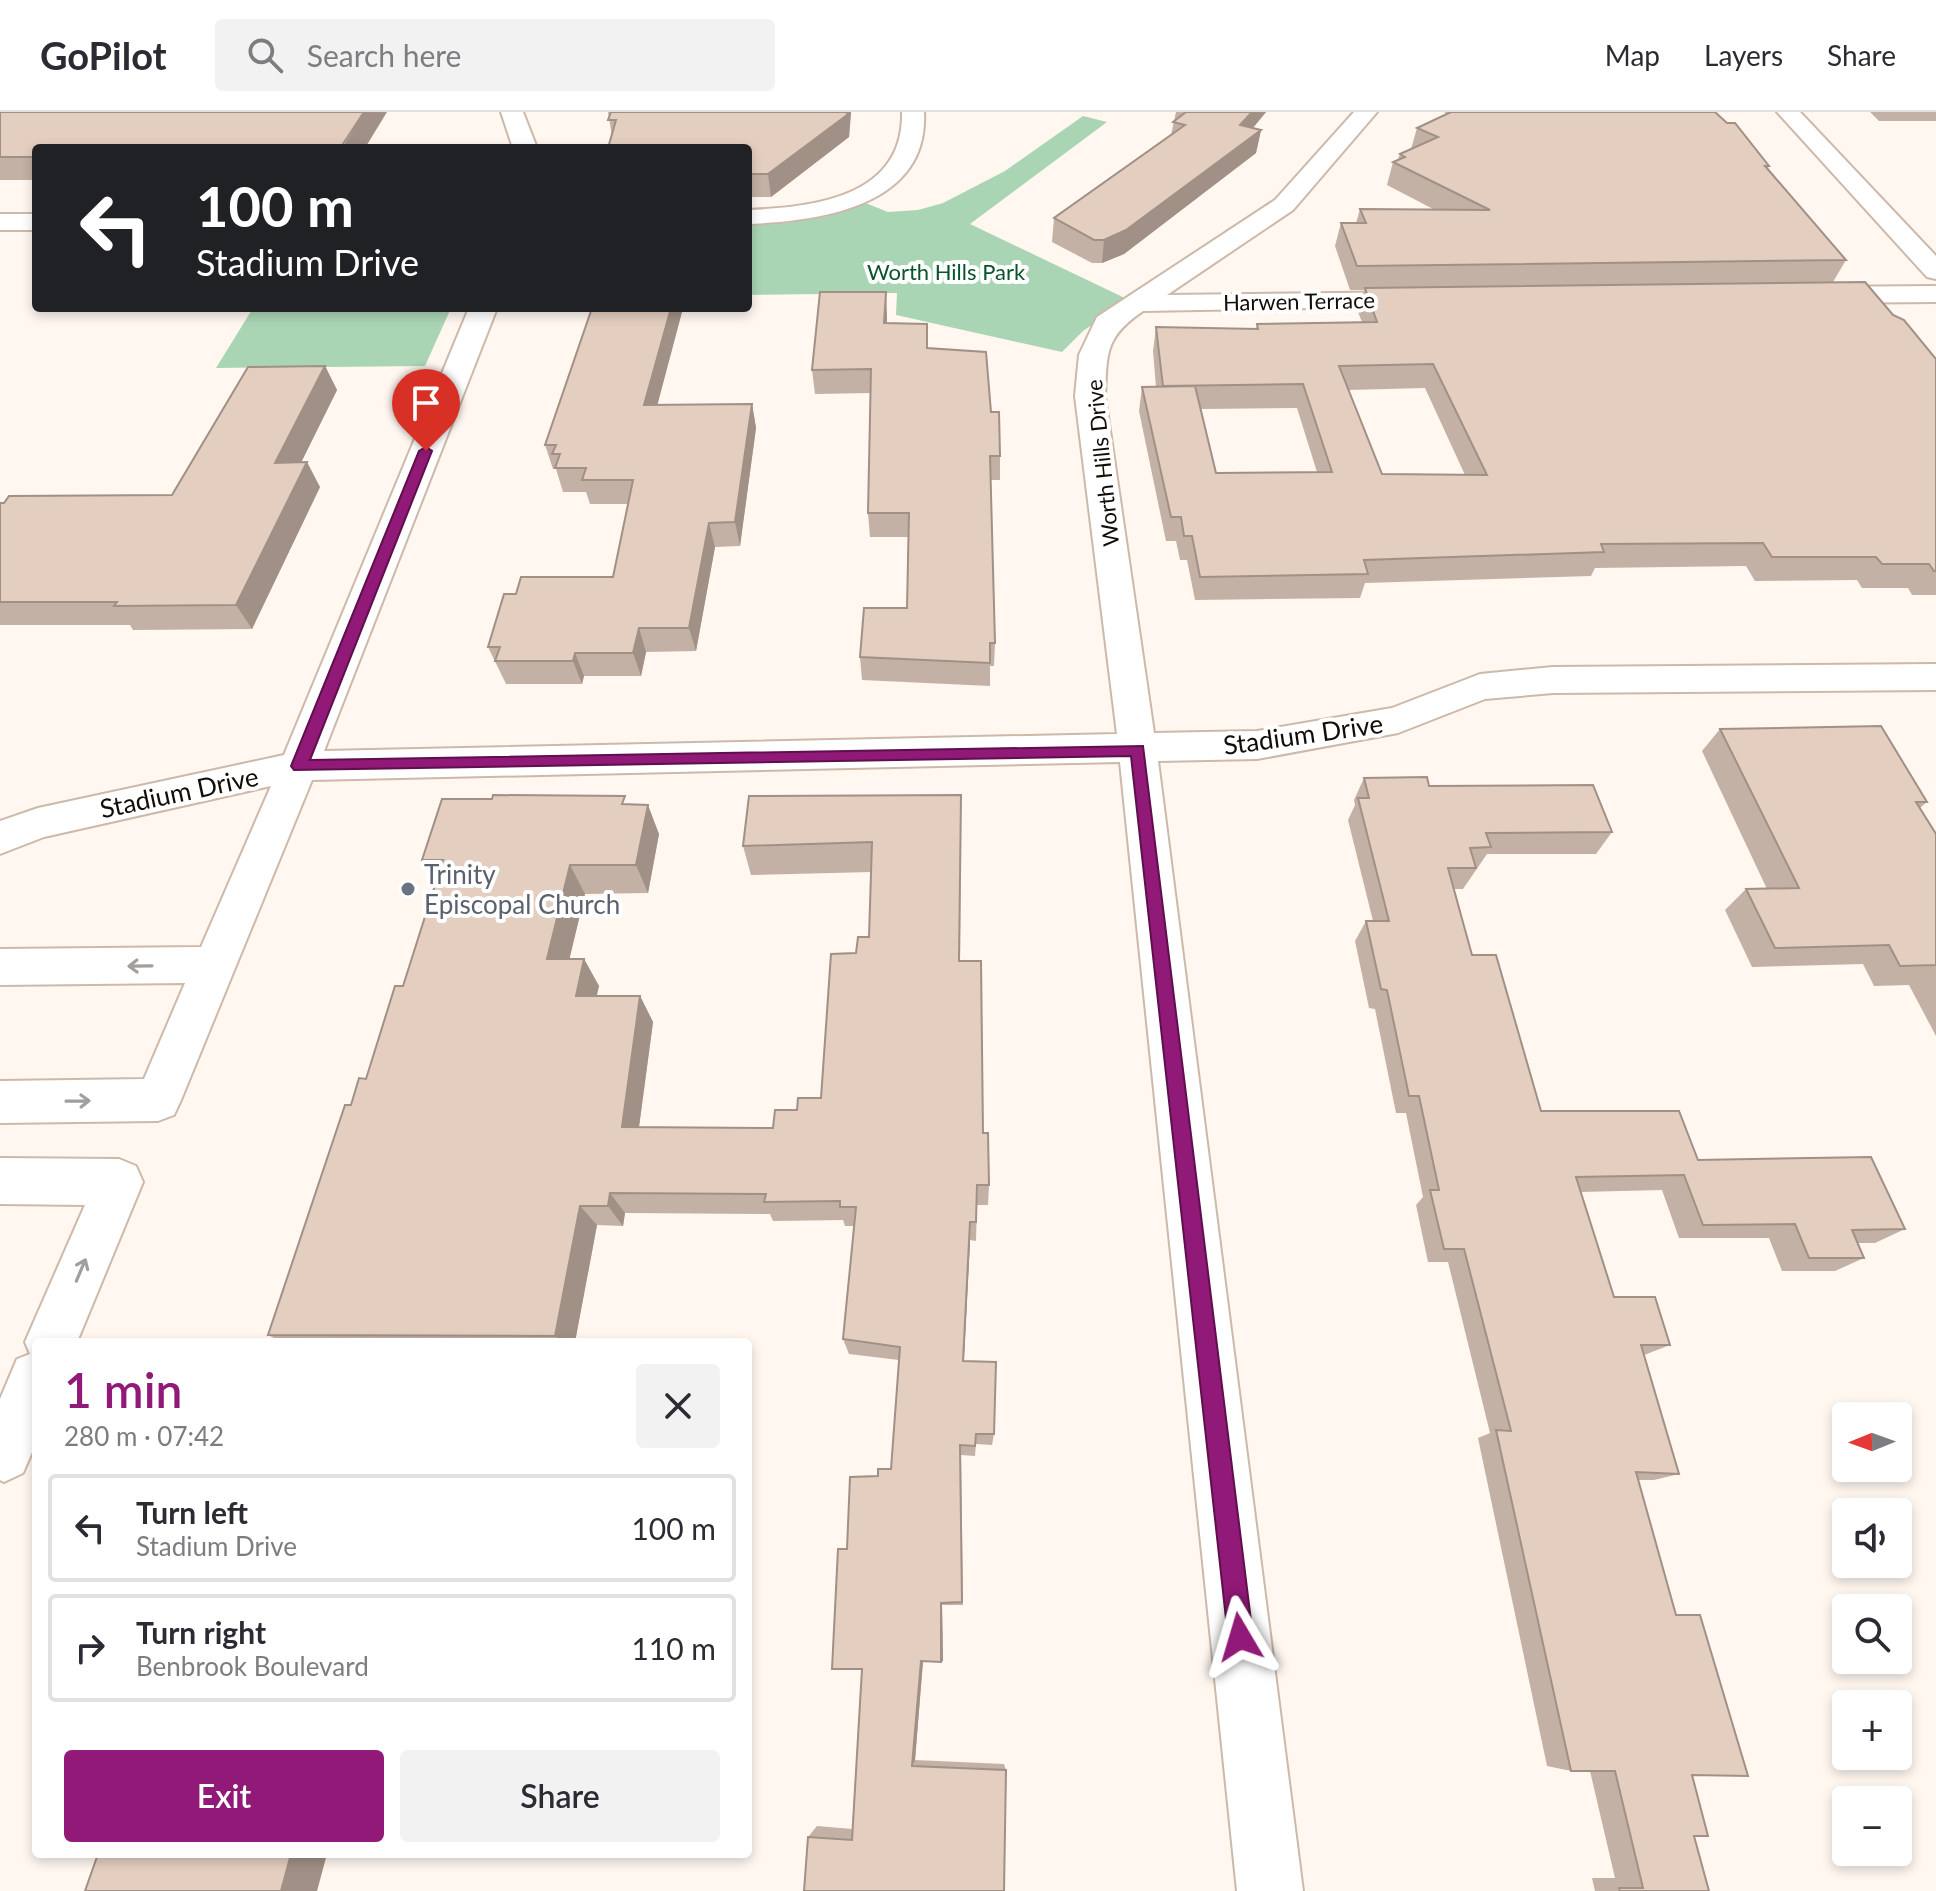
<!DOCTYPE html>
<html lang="en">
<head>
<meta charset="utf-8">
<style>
	:root { --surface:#fff; --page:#f2f2f3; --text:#2b2b33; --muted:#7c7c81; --line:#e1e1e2; --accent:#911977 }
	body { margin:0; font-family:Lato,sans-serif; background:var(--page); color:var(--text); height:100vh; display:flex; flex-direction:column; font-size:30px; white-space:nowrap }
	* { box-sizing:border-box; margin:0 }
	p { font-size:26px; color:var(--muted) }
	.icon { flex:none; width:44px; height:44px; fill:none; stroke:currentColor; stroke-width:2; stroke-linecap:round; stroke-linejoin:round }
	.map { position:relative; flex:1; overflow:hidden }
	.details { position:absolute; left:32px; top:1226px; width:720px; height:520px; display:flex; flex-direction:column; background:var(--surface); border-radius:8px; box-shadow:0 4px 12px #0003 }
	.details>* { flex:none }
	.banner { position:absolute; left:32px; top:32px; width:720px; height:168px; border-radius:8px; box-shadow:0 4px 12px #0003; background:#202124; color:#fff; overflow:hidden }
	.needle { width:52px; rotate:269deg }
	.controls { position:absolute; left:1832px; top:1290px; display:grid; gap:16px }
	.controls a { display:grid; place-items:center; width:80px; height:80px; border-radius:8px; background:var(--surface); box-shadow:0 4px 12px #0003; font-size:40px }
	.pin { position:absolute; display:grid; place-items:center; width:68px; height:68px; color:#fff; margin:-82px -34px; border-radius:50% 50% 50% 0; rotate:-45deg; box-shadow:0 0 8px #0007 }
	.pin .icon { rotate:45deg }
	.me { position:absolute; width:88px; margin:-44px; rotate:353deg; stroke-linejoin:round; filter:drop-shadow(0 0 6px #0008) }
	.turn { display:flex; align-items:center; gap:28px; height:168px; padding:0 32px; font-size:36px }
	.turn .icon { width:104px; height:104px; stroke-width:2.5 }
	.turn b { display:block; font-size:56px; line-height:68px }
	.round { display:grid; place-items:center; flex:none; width:84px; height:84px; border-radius:8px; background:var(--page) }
	.summary { display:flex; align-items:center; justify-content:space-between; height:136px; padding:0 32px }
	h1 { font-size:48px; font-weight:600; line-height:60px; color:var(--accent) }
	.primary-button { display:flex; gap:16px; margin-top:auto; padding:16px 32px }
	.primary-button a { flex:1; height:92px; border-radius:8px; background:var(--accent); color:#fff; font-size:32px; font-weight:600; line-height:92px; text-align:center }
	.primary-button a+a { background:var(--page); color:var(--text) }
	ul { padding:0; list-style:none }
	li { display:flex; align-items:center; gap:24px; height:108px; margin:0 16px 12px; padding:0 16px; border:4px solid var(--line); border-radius:8px }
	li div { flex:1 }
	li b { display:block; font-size:30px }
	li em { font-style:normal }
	header { display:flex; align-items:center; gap:48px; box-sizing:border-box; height:112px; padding:0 40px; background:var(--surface); border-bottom:2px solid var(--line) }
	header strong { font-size:38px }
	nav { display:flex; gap:44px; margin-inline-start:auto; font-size:28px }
	.search { width:560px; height:72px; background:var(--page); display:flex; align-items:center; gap:20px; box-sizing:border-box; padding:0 28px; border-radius:8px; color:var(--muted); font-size:30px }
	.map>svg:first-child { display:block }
</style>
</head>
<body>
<header>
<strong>GoPilot</strong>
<div class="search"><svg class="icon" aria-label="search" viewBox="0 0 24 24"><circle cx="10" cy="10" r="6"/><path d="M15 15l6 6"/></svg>Search here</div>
<nav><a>Map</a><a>Layers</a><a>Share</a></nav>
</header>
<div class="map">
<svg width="1936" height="1779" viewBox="0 0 1936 1779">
	<rect width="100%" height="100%" fill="#fff7f0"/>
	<!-- green -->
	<g fill="#aad5b5">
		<path d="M1083,4L1107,10L970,112L1129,188L1083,219L1062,240L896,203L897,181L748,183V113L802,108L863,90L888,100L918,98L943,91L1005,59Z"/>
		<path d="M253,196H451L425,254L216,256Z"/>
	</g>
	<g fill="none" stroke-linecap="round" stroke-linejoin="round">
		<!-- minor casing -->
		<g stroke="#cdb9aa" stroke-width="4">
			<g id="minor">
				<path d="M501,0H523L537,36H513Z"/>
				<path d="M902,0H924C929,94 821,109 748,112V98C815,95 904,85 902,0Z"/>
				<path d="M1354,0H1377L1293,98L1167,183L1423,180L1433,182L1436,188L1433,194L1143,199C1105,225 1107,240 1105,284L1154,621L1257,619L1392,596L1480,562L1553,555L1936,552V578L1553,581L1485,587L1398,621L1257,647L1158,649L1303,1779H1237L1120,650L312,668L181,988L174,1003L158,1009L0,1011V969L144,967L185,871L0,873V837L201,835L271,674L44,725L0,742V709L38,696L284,643L469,196H497L324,639L1117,622L1075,284L1079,243L1097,205L1275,88Z"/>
				<path d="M1777,0H1800L1936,144V167L1927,165Z"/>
				<rect x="0" y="102" width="36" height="16"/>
				<path d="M1936,174V190L1815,191L1806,189L1802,183L1806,177L1815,175Z"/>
				<path d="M0,1046L119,1047L136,1054L143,1070L77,1230H36V1331L23,1361L4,1370L0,1368V1287L17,1247L30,1242L25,1230L85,1093L0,1092Z"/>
			</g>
		</g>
		<!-- minor -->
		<use href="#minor" fill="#fff" fill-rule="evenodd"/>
	</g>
	<!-- wall -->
	<g fill="#c4b1a5" fill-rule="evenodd">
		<path d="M0,0L365,36H36V68H0Z"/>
		<path d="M608,0H851L849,25L771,85H748V36L612,24Z"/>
		<path d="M1176,0H1266L1253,16L1261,18L1256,41L1124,142L1102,151H1092L1052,130L1054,106L1171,23Z"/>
		<path d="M1444,0H1715L1769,54L1768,56L1846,148L1833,170L1893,203L1936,247V483H1912L1908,476H1862L1857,468L1755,469L1746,454L1595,456L1591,464L1365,471L1360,486L1195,488L1187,448H1180L1176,429H1166L1139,299L1142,275H1156L1153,239L1156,215L1256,217L1257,212L1362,210L1358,200L1364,178H1350L1335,134L1341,111H1356L1360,97L1435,98L1387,73L1393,50L1398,47L1400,42L1411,37L1417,16L1447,2ZM1425,276L1465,363L1382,362L1348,278ZM1297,296L1317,360L1216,361L1201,297Z"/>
		<path d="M1870,0H1936V9H1879Z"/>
		<path d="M683,196L657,293L752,292L756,316L740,434L715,435L696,539L646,540L641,564H584L582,572H506L488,535L516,482L613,465L628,392H590L586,380H563L556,357H553L545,333Z"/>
		<path d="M887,204V211L928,236L991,300L1000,344V368H991L995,531L994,554H990V574L862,568L860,545L907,496L908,425H870L868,401L871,281L815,282L812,258Z"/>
		<path d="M325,254L337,278L301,350L320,375L252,517L133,518L130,513H0V391L172,383Z"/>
		<path d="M1720,617L1927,690L1920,696L1936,722V924L1909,873L1874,874L1863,852L1752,855L1725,798L1746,777H1767L1702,639Z"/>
		<path d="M1364,666L1429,674L1612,720L1596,742H1487L1463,777H1454L1472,843L1541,999L1698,1048L1905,1117L1875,1131H1858L1864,1146L1835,1159H1782L1769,1126H1679L1662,1078L1580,1080L1614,1185L1670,1233L1644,1243L1679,1362L1654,1368H1638L1692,1663L1694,1724L1709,1779H1595L1592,1766H1615L1590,1659H1571L1547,1654L1478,1326L1490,1321L1448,1150H1428L1416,1093L1423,1085L1406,1001H1396L1375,897L1369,896L1355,829L1366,809H1373L1348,708L1355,693L1354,688Z"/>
		<path d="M961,683L960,849L989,1073L988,1093H977L976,1129L970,1128L964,1249L994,1322L992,1333L976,1332L975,1344L961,1343L963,1493H942L943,1549H923L915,1648L1004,1652L1006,1658L1004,1779L808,1725L817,1714L852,1717L862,1557L847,1437L878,1364L891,1357L899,1248L849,1242L843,1227L854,1114H845L843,1108L773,1109L770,1102L625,1101L623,1114L597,1113L575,1230H282L268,1223L351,993L366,967L403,874L436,769L422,748L628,692L659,722L648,781L585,782L569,847H584L599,874L596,884H640L653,910L639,1015L773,1016L797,998L821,986L856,841L869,825L871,760L751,763L743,734Z"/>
	</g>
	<!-- shaded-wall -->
	<g fill="#a09086">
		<path d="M364,0H387L365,36H342Z"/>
		<path d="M847,0H851L849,25L771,85L768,62Z"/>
		<path d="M1252,0H1266L1236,36L1240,13Z"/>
		<path d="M1261,18L1256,41L1124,142L1102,151L1104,128Z"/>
		<path d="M886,180L887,204L886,235L884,211Z"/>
		<path d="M671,196H683L651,317L644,293Z"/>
		<path d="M325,254L337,278L289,375L275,351Z"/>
		<path d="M752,292L756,316L740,434L735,410Z"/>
		<path d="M307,350L320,375L252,517L236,493Z"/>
		<path d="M709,411L715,435L696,539L689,516Z"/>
		<path d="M639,516L646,540L641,564L633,541Z"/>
		<path d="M575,541L584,564L582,572L573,549Z"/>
		<path d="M648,693L659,722L648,781L636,753Z"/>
		<path d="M570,753L585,782L563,874L547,847Z"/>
		<path d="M584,847L599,874L591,910L576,884Z"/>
		<path d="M640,884L653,910L636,1037L622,1015Z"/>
		<path d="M610,1081L625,1101L623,1114L608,1094Z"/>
		<path d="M580,1094L597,1113L575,1230H562L555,1224Z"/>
		<path d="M970,1110V1128L963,1263V1249Z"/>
		<path d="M941,1491L942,1493L943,1549L941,1550Z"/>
		<path d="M921,1549H923L915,1648L912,1654Z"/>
		<path d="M291,1742H327L317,1779H281Z"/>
	</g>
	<!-- building -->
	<g fill="#e4cec0" stroke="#a09086" stroke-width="2" fill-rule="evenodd">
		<path d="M0,0H364L341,35L36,36V45H0Z"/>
		<path d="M611,0H847V3L768,62H748V36H608L616,8H608Z"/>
		<path d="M1186,0H1252L1240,13L1261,18L1126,118L1104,128H1094L1054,106L1185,13L1173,10Z"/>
		<path d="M1451,0H1715L1727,11H1735L1769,54H1765L1846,148L1357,154L1341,111H1366L1360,97L1490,98L1393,50L1405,45L1400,42L1438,25L1417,16Z"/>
		<path d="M1865,170L1893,203L1904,208L1936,247V459H1934L1929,452H1882L1876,445H1772L1763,431L1601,432L1604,440L1364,448L1368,462L1200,465L1192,424H1184L1181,405H1171L1142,275L1195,274L1216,361L1332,360L1303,272L1163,274L1156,215L1258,217L1257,212L1377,210L1365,176ZM1433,252L1487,363L1382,362L1339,254Z"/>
		<path d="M820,180H886L884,211L927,212V236L986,240L991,300H999L1000,344H990L995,531H990V551L860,545L864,496H907L909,401H868L871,257L812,258Z"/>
		<path d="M592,196H671L644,293L752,292L735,410L709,411L689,516H639L633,541H575L573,549H495L500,535H488L504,482H516L521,465H613L633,368H582L586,356H555L560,342H552L556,333H545Z"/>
		<path d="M325,254L275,351L307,350L236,493L114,494L117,490H0V391H4L9,384L172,383L248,255Z"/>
		<path d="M1881,614L1927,690H1916L1936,722V853L1900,854L1889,833L1775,836L1746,777L1799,776L1720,617Z"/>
		<path d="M1427,665L1429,674L1593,673L1612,720L1486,721L1491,735L1470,736L1476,756H1448L1472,843H1496L1541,999H1679L1698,1048L1871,1045L1905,1117L1852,1118L1864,1146H1809L1795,1112L1703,1113L1684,1063L1576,1065L1614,1185H1655L1670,1233H1641L1679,1362L1636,1360L1676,1503H1700L1748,1664L1692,1663L1708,1724H1694L1709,1779H1620L1619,1776H1643L1615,1659H1571L1496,1318L1511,1319L1464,1137H1444L1430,1078H1439L1419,984H1409L1387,878L1381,877L1366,809H1389L1358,686H1369L1364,666Z"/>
		<path d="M493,683L625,684L622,692L648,693L636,753H570L547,847H584L576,884H640L622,1015L773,1016L775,998H797L798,986H821L831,842L856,841L858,825H869L872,730L743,734L749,684L961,683L959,849H981L983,1021H988L989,1073H977L976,1110H970L963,1249L996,1250L994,1322H976L975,1334L960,1333L962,1490L941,1491V1550L921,1549L912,1654L1006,1658L1004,1779H804L808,1725L852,1728L862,1557H832L838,1437H847L850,1365L878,1364V1357H891L900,1235L843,1227L856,1095H840V1089L764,1090L766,1082L610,1081L608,1094H580L555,1224L268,1223L345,993H351L359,966L366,967L395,874H403L443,748H422L442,687H492Z"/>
		<path d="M98,1742H291L281,1779H85Z"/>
	</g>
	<!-- one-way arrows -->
	<defs><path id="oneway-shaft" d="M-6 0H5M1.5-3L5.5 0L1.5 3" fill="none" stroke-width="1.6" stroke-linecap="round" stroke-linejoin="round" transform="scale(2)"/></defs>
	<g stroke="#a19e9c">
		<use href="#oneway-shaft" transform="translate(140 854) rotate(179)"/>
		<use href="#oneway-shaft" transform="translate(78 989) rotate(-1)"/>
		<use href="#oneway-shaft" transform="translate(81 1158) rotate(-67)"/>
	</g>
	<!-- route -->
	<path fill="#911977" stroke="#5e104d" stroke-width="2" d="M426,335L432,339L310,648L1143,634L1253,1525L1249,1534L1240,1538L1232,1534L1228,1525L1131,644L294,658L291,654L419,339Z"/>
	<!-- markers -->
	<circle fill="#6b7280" stroke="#fff" stroke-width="3" cx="408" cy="777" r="8"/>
	<g text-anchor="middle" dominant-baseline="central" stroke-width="8" stroke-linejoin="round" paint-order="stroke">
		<!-- far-park labels -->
		<g font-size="22" fill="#09542b" stroke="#fff">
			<text x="946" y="159">Worth Hills Park</text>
		</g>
		<!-- far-street labels -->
		<g font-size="22" fill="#130d08" stroke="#fff">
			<text transform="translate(1299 189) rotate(-1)">Harwen Terrace</text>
			<text transform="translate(1102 351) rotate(-96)">Worth Hills Drive</text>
		</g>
		<!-- street labels -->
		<g font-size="26" fill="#130d08" stroke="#fff">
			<text transform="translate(1303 622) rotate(-8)">Stadium Drive</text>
			<text transform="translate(179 680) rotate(-12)">Stadium Drive</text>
		</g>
		<!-- worship labels -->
		<g font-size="26" fill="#5b616d" stroke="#fff" text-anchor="start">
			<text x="424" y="762">Trinity<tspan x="424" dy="30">Episcopal Church</tspan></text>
		</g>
	</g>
</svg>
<div class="controls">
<a><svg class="needle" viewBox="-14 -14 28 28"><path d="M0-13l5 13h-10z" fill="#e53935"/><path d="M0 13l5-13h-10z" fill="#7c7c81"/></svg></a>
<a><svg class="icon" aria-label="sound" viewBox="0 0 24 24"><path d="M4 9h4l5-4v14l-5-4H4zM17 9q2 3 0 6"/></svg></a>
<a><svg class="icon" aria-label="search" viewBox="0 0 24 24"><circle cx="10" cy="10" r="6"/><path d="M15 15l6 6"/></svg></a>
<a>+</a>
<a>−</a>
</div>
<div class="pin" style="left:426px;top:339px;background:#d93025"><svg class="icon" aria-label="arrive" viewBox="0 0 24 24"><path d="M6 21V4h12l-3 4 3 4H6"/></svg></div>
<svg class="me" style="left:1240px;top:1525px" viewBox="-20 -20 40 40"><path d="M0-17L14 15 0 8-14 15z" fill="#911977" stroke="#fff" stroke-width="4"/></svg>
<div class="banner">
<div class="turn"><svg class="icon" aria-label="left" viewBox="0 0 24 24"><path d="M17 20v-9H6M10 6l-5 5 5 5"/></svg><div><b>100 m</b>Stadium Drive</div></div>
</div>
<section class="details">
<div class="summary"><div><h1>1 min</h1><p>280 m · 07:42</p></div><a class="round"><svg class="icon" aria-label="close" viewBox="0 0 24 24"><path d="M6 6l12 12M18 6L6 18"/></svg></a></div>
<ul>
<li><svg class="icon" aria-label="left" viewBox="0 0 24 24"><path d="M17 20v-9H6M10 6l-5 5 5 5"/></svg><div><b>Turn left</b><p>Stadium Drive</p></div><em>100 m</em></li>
<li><svg class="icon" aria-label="right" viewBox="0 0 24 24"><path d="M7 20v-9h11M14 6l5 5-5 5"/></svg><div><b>Turn right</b><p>Benbrook Boulevard</p></div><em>110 m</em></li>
</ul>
<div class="primary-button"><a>Exit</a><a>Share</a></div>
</section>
</div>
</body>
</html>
